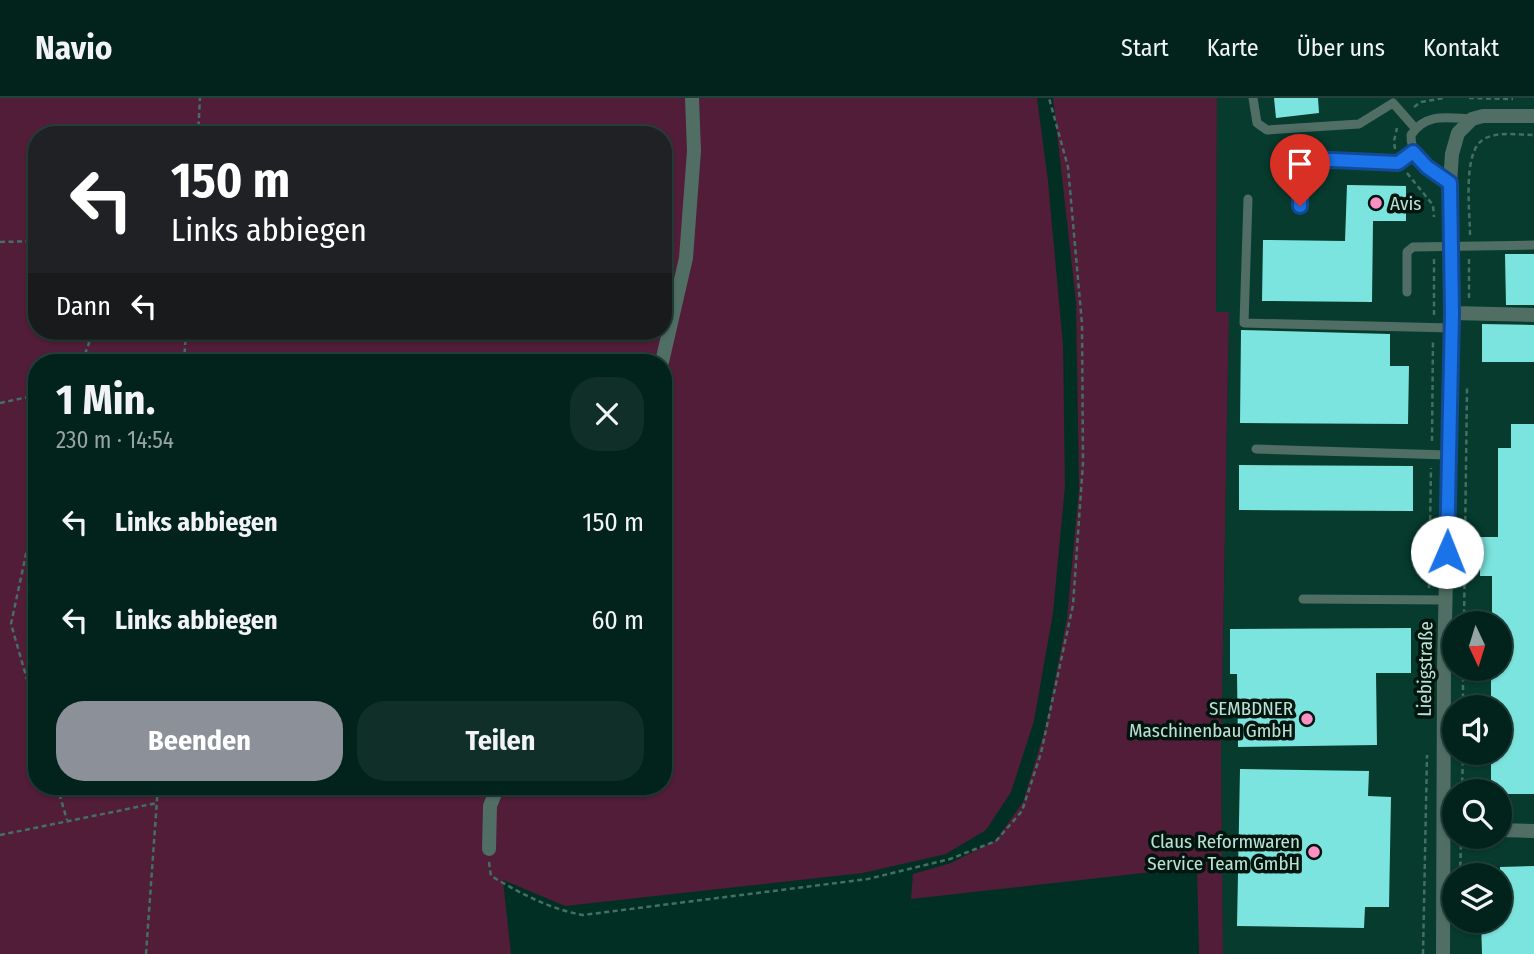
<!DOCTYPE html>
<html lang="de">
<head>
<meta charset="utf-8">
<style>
	:root { --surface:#02231b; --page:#102f28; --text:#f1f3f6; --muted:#96a4a3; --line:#23403a; --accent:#8c9099 }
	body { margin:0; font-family:"Fira Sans Condensed",sans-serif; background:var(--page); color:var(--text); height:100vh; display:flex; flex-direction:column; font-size:26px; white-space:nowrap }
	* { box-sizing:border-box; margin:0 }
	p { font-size:23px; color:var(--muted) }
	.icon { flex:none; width:38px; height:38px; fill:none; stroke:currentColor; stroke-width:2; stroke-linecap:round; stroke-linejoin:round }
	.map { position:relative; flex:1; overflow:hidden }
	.drawer { position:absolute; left:28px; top:256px; width:644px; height:441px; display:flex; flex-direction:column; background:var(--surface); border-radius:28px; box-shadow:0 2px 5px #0004,0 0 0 2px var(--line) }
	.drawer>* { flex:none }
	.hud { position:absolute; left:28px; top:28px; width:644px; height:214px; border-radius:28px; box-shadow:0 2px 5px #0004,0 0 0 2px var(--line); background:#202124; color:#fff; overflow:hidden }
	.needle { width:46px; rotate:176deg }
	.fabs { position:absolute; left:1442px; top:513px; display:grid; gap:14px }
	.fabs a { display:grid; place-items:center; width:70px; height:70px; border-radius:50%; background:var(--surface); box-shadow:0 2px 5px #0004,0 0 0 2px var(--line); font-size:35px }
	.pin { position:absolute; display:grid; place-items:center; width:60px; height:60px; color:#fff; margin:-72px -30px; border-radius:50% 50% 50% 0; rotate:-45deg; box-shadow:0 0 7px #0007 }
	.pin .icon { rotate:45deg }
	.me { position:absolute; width:77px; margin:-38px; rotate:1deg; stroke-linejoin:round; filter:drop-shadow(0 0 5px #0008) }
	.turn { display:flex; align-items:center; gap:24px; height:147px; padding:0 28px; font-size:32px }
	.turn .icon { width:91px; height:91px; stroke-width:2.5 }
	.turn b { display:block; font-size:49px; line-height:60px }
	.then { display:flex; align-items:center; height:66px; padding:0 28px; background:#0003; gap:14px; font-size:26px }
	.round { display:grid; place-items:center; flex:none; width:74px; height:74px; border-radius:28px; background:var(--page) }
	.head { display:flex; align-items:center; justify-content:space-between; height:119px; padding:0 28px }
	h1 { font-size:42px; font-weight:700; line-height:52px }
	.action { display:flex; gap:14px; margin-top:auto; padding:14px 28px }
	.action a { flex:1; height:80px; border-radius:28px; background:var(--accent); color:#fff; font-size:28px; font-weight:700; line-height:80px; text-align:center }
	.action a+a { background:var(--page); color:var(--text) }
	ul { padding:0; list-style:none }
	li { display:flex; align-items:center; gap:21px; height:98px; padding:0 28px }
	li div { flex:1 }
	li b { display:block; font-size:26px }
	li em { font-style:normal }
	header { display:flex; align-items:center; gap:42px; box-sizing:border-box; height:98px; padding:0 35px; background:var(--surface); border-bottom:2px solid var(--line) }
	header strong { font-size:33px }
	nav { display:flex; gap:38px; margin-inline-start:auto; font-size:24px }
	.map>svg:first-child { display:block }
</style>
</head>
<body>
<header>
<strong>Navio</strong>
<nav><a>Start</a><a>Karte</a><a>Über uns</a><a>Kontakt</a></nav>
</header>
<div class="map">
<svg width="1534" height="856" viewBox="0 0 1534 856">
	<rect width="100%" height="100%" fill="#022f24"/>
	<!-- built -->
	<path fill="#063b2e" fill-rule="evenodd" d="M1217,0H1534V856H1223L1221,654L1229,214H1216ZM1454,525H1500V570H1454ZM1454,609H1500V654H1454ZM1454,693H1500V738H1454ZM1454,777H1500V822H1454Z"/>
	<!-- green -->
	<g fill="#511d38" fill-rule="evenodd">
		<path d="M0,0H1037L1048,83L1063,247L1065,388L1053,515L1034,623L1011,694L986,732L946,756L863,775L565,808L503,782L511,856H0ZM37,37H663V233H37ZM37,264H663V688H37Z"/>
		<path d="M1053,0H1217L1216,214H1229L1221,654L1223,856H1199L1197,769L911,801L913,776L951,765L996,742L1023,704L1046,628L1067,520L1079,391L1076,204Z"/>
	</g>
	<!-- building -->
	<g fill="#7ce4de">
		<path d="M1274,0H1318L1319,15L1276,20Z"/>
		<path d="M1347,87L1406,88V123H1373L1372,204L1262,203L1263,142L1345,143Z"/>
		<path d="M1505,156H1534V207H1506Z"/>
		<path d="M1482,226L1534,227V264H1482Z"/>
		<path d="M1241,232L1390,236V268H1409L1408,326L1240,325Z"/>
		<path d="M1511,326H1534V696H1500V693H1491V654H1500V609H1491V570H1500V525H1492V478H1480V439H1498V350H1511Z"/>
		<path d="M1239,367L1413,368V413L1239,412Z"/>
		<path d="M1411,530V575H1376L1377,647L1238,649L1237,576H1230V531Z"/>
		<path d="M1240,671L1369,673L1368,698L1391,699L1389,809H1365L1364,830L1237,828Z"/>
		<path d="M1534,768V856H1482L1481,822H1500V769Z"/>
	</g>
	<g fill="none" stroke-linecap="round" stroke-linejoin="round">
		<!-- path -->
		<g stroke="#456f64" stroke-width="2.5" stroke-dasharray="5 3.5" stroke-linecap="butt">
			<path d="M1469,0L1513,1"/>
			<path d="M1414,9L1421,4L1444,0"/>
			<path d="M198,37L200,0"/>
			<path d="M1395,51L1394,43L1397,30"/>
			<path d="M1407,75L1433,107L1434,119"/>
			<path d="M1470,137C1470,113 1462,53 1484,41C1498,33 1518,37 1534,37"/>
			<path d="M0,144L37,143"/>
			<path d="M1469,200V161"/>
			<path d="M1434,217V160"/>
			<path d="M82,264L89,245L87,233"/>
			<path d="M184,264L186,233"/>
			<path d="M0,305L37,297"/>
			<path d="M1432,343L1433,241"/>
			<path d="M37,405L11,526L37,616"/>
			<path d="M1429,490L1431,370"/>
			<path d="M1464,525L1467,290"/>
			<path d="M1463,609V570"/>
			<path d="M57,688L67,722"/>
			<path d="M1462,693L1463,654"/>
			<path d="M0,737L157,705"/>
			<path d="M489,764L491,778C520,795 549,811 583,817L868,781L950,761L996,743L1022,713L1041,655L1073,507L1083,365L1082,226L1068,69L1049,0"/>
			<path d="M1460,777L1461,744"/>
			<path d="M146,856L158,688"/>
			<path d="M1423,856L1427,657"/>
		</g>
		<!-- lane -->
		<g stroke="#506e63" stroke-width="9">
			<path d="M1253,0L1257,25L1267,32L1359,26L1393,5L1415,30"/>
			<path d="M1450,85C1432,72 1410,61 1411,37C1426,14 1448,20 1472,21"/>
			<path d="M1248,101L1244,225L1452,230"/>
			<path d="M1300,108L1301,69L1311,61L1398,65L1414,54"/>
			<path d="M1407,194V154L1413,149L1534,147"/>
			<path d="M1256,351L1448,357"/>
			<path d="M1303,501L1446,502"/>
		</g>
		<!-- street -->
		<g stroke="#506e63" stroke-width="14">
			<path d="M1452,215L1534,217"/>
			<path d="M662,264L686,160L694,53L692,0"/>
			<path d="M1500,732L1534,733"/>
			<path d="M489,751L490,708L498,688"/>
			<path d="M1443,856L1444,569L1452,215L1450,85L1452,56L1458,35L1472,21L1483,18H1534"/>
		</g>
	</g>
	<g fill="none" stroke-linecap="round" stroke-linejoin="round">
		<!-- route casing -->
		<g stroke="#114b97" stroke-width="18">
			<path id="route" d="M1300,108L1301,69L1311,61L1398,65L1413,54L1427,69L1450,85L1452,215L1447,454"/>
		</g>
		<!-- route -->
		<use href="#route" stroke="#1a73e8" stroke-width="12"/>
	</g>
	<!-- markers -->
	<g fill="#fc8fc3" stroke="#00150e" stroke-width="2.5">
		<circle cx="1376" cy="105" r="7"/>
		<circle cx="1307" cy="621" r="7"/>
		<circle cx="1314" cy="754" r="7"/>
	</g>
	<g text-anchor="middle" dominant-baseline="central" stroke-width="7" stroke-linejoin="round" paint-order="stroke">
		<!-- poi labels -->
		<g font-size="19" fill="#bce1d4" stroke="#00150e" text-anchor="end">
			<text x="1390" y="105" text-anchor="start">Avis</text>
			<text x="1293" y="610">SEMBDNER<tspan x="1293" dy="22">Maschinenbau GmbH</tspan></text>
			<text x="1300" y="743">Claus Reformwaren<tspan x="1300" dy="22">Service Team GmbH</tspan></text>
		</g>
		<!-- street labels -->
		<g font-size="19" fill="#bce1d4" stroke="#00150e">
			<text transform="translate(1425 571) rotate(-89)">Liebigstraße</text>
		</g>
	</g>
</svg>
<div class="fabs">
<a><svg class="needle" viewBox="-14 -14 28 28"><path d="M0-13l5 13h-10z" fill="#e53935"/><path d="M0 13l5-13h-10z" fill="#96a4a3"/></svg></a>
<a><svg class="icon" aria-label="sound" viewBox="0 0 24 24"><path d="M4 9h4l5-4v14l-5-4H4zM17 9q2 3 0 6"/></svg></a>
<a><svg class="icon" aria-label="search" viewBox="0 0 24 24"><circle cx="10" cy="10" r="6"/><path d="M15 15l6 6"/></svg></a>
<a><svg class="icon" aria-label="layers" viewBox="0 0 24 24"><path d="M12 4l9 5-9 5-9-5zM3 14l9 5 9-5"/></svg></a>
</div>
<div class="pin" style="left:1300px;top:108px;background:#d93025"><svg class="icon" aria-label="arrive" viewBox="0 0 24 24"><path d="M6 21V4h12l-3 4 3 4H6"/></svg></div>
<svg class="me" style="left:1447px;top:454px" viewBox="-20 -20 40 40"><circle r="19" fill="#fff"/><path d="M0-13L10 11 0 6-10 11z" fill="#1a73e8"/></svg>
<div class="hud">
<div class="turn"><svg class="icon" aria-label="left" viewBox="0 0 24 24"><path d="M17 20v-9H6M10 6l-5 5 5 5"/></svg><div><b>150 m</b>Links abbiegen</div></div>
<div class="then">Dann<svg class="icon" aria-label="left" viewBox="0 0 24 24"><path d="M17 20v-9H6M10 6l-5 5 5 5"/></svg></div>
</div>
<section class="drawer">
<div class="head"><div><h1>1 Min.</h1><p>230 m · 14:54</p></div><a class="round"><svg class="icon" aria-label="close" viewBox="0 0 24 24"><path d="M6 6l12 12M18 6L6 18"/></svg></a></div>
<ul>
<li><svg class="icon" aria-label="left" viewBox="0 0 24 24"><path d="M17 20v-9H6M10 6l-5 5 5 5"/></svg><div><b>Links abbiegen</b></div><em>150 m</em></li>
<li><svg class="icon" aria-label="left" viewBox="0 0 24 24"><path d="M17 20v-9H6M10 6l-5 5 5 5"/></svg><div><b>Links abbiegen</b></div><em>60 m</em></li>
</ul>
<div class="action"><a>Beenden</a><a>Teilen</a></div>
</section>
</div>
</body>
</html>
